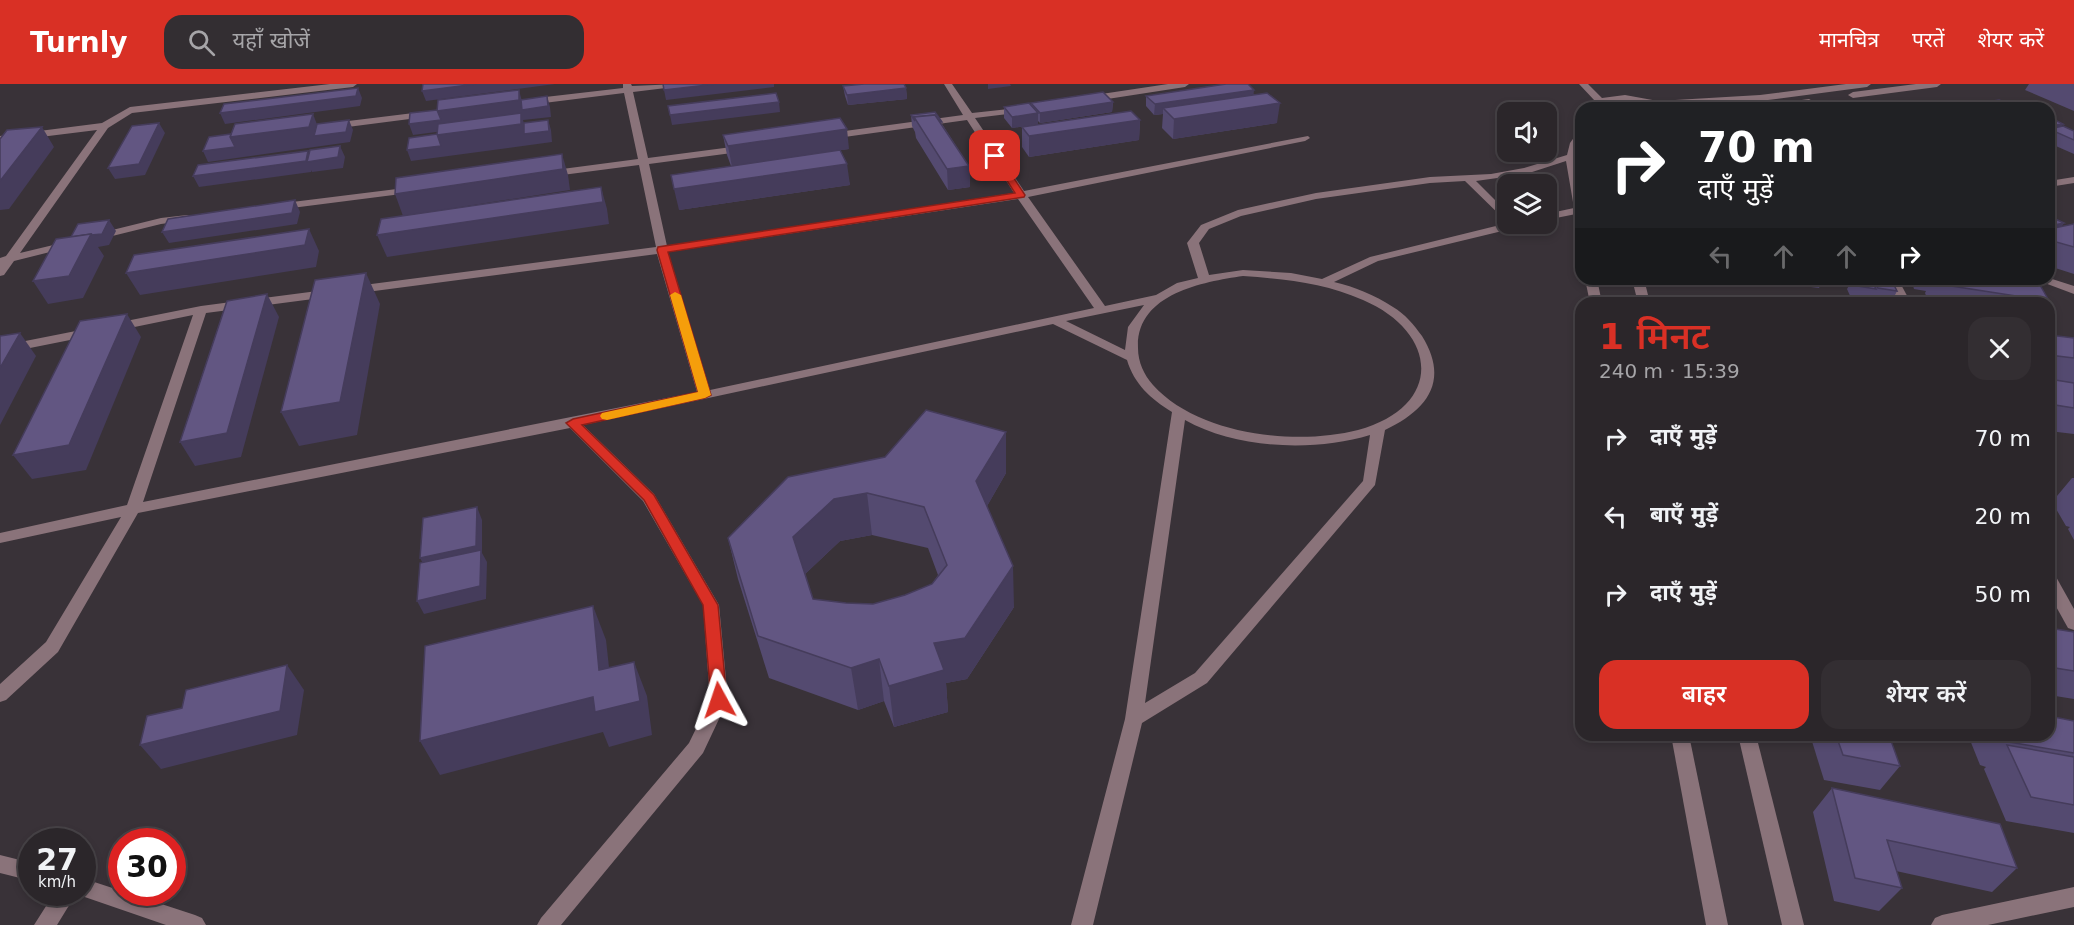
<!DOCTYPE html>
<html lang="hi">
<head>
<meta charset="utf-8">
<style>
	:root { --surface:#2b262a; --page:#332e32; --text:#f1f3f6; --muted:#a6a5a8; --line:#474347; --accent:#d93025 }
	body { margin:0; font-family:"DejaVu Sans","Noto Sans Devanagari",sans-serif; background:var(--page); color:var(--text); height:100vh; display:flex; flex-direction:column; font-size:22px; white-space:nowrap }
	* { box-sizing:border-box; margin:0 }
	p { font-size:20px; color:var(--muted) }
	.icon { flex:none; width:33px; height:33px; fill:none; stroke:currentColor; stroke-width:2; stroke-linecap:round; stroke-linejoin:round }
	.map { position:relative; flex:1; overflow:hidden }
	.details { position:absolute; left:1575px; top:213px; width:480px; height:444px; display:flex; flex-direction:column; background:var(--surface); border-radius:18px; box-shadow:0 3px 9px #0003,0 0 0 2px var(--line) }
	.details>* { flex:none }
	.guide { position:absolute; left:1575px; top:18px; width:480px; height:183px; border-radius:18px; box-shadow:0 3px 9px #0003,0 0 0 2px var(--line); background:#202124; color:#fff; overflow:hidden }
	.controls { position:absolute; left:1497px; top:18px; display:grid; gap:12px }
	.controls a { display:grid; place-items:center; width:60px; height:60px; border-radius:12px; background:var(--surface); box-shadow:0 3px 9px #0003,0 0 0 2px var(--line); font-size:30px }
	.speed { position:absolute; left:18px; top:744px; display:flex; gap:12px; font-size:30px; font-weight:700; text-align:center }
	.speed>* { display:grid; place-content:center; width:78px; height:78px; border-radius:50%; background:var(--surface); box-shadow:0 3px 9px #0003,0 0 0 2px var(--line); line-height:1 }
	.speed small { font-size:15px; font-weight:400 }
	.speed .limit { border:9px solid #d22; background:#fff; color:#111 }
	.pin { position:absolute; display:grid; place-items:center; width:51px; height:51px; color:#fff; margin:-26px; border-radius:12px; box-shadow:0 3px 9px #0006 }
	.me { position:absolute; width:66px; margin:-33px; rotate:355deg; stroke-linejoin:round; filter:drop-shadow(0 0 4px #0008) }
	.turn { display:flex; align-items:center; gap:21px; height:126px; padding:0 24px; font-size:27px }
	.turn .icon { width:78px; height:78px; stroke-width:2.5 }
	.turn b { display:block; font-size:42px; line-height:51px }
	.lanes { display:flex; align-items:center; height:57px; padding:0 24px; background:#0003; justify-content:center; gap:30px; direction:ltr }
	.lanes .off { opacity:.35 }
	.round { display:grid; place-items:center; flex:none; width:63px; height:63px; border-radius:18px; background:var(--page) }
	.summary { display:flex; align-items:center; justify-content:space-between; height:102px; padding:0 24px }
	h1 { font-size:36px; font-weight:600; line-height:45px; color:var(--accent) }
	.button { display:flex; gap:12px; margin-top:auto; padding:12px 24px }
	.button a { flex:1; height:69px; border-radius:18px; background:var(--accent); color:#fff; font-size:24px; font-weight:600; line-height:69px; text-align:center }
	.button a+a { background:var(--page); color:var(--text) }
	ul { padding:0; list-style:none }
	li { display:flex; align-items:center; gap:18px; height:78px; padding:0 24px }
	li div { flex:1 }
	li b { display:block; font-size:22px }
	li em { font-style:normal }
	header { display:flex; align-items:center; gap:36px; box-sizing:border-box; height:84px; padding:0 30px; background:var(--accent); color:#fff }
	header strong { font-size:28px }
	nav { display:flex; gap:33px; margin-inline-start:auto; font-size:21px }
	.search { width:420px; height:54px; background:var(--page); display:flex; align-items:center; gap:15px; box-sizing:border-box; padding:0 21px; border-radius:18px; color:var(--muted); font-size:22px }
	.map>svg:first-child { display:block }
</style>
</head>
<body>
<header>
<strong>Turnly</strong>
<div class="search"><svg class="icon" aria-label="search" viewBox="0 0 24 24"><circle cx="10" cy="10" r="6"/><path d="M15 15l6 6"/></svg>यहाँ खोजें</div>
<nav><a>मानचित्र</a><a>परतें</a><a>शेयर करें</a></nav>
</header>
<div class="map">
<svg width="2074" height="841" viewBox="0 0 2074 841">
	<rect width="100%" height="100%" fill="#393238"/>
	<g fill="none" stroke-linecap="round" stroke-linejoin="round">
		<!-- minor -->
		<g fill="#8a737a" fill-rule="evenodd">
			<path d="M330,0H357L353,3L132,29L108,44L20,169L70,157L74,158V162L14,177L4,191L0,192V174L6,172L97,46L0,58V52L102,39L130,23Z"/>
			<path d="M623,0H631L632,2L678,0L674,3L633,8L648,74L747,61L752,64L747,67L649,80L667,162L1014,109L967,36L830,55L825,52L830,49L963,31L944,0H952L972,29L1026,23L1028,25L1023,28L975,34L1024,107L1308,52L1310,54L1305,57L1028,113L1105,222L1156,211L1177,199L1198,194L1187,159L1201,141L1238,126L1316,109L1430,93L1491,90L1524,84L1567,71L1570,59L1578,48L1581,47L1576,78L1581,106V133L1576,130L1546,136V130L1574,124L1566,77L1526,90L1476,97L1508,129V139L1465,97L1430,99L1316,115L1241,132L1209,145L1199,159L1209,191L1243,186L1291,189L1322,195L1370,173L1508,139L1524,140L1523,142L1378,177L1334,198C1355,203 1375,211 1393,223C1405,230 1414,241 1422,252C1450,297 1427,326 1385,346L1375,401L1207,599L1142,639L1093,841H1071L1125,635L1172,328C1151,315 1134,300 1127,276L1053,240L583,341L654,410L719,521L728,616L703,669L561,841H537L541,834L689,659L710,616L703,521L643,417L570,344L138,429L58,568L6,616L0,618V600L46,558L121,433L0,459V449L127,421L193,231L115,247L111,246L109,243L111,240L201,222L656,163L639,81L547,93L542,90L547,87L638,75L624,9L528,21L523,18L528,15L623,4ZM1018,115L1094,224L710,306L668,168ZM657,170L697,308L143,418L206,229ZM1243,192C1284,195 1325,199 1363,216C1438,248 1445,322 1358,346C1296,362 1198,351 1153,301C1144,291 1138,278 1138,264C1136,210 1202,198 1243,192ZM1144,221L1128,243L1125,266L1066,237ZM1185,336C1236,365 1314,368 1370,351L1363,397L1195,589L1145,619Z"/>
			<path d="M1168,0H1189L1185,3L1088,18L1083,15L1088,12Z"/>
			<path d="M1579,0H1588L1602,14L1625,11L1658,17L1760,11L1846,0H1871L1867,3L1760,17L1669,22L1671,24C1647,24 1629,13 1603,19L1600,24H1590L1595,17Z"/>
			<path d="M1916,0H1941L1937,3L1853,14L1848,11L1853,8Z"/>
			<path d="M1809,15L1814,18L1812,20L1785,24H1759L1764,21Z"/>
			<path d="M430,27L435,30L433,32L332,45L327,42L332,39Z"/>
			<path d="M2074,93V99L2049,103V97Z"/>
			<path d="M413,103L418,106L417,108L276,126L271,123L276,120Z"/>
			<path d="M187,131L191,132V136L161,140L96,156L90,153L92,151L161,134Z"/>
			<path d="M2049,194L2074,202V210L2034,195Z"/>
			<path d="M1585,195H1597L1602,219H1590Z"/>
			<path d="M1632,195H1644L1650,219H1638Z"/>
			<path d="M1886,195H1898L1911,219H1899Z"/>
			<path d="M91,244L95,245L97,248L95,251L0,270V262Z"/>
			<path d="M2049,489L2055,491L2074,525V546L2068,544L2049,510Z"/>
			<path d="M1671,651H1689L1728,841H1706Z"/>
			<path d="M1738,651H1756L1804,841H1782Z"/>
			<path d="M0,771L32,779V797L0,789Z"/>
			<path d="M82,794L195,831L202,834L206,841H166L76,810L57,841H34L55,808H82Z"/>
			<path d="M2074,803V823L1988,841H1931L1935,834L1942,831Z"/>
		</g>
	</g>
	<!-- wall -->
	<g fill="#544a70" fill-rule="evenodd">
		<path d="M2029,0H2074V27L2025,6Z"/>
		<path d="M843,2L906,4L907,15L848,21L845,12Z"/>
		<path d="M1254,10L1277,39L1173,55L1162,44L1163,30L1154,31L1146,22V12Z"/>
		<path d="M1113,18L1112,28L1040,39L1038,37V40L1012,44L1004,34V23L1031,22V19Z"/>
		<path d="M1967,21L2018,24H1965Z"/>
		<path d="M911,31L942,40L969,82L970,103L948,106L916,54L915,48L912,42Z"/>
		<path d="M2049,33L2061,43L2074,47V70L2049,59Z"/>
		<path d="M1140,36L1139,56L1029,73L1022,63V43Z"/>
		<path d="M723,51L849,65L840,66L850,101L679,126L731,82L727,71Z"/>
		<path d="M2049,132L2064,139L2061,143L2074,140V190L2049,182Z"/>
		<path d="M1745,195H1823L1819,204Z"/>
		<path d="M1853,195H1891L1897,207L1891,219L1871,216V215L1869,217L1851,214L1847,205Z"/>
		<path d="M1911,195H2040L2043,200L2041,203L2049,217L2048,219H1929L1925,209L1926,207L1914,205Z"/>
		<path d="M2049,251L2074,254V350L2049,347Z"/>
		<path d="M1006,348V389L987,422L1014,523L967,595L946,599L948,628L894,643L884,617L858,626L769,594L738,495L728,454L885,373ZM872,451L928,464L938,491L932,500L905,511L873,520L846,519L813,515L805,490L840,457Z"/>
		<path d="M2072,394H2074V456L2068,445L2070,443L2066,442L2052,418Z"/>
		<path d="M2049,544L2074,548V615L2049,611Z"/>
		<path d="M2074,637V749L2006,737L1984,685L1986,683L1980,681L1968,651H2049Z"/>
		<path d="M1810,651H1889L1900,682L1880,706L1824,696Z"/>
		<path d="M1832,704L2017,784L1992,808L1896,787L1902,804L1879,827L1834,817L1813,728Z"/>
	</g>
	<!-- shaded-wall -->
	<g fill="#453c5b">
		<path d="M476,0H555L426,17L422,7Z"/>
		<path d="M716,0H774V3L666,16L664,6Z"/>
		<path d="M988,0H1010L1011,2L988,5Z"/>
		<path d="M358,4L362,14L360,22L225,40L220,29Z"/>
		<path d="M906,4L907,15L848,21L847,11Z"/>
		<path d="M519,6L524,25L547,12L550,23L551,33L523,36L527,50L548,36L551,46L552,58L411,77L407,66L437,51L521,37L413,51L409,40L437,27Z"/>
		<path d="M1254,6L1253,16L1163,24V30L1154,31L1155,20Z"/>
		<path d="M779,18L780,28L672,41L670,31Z"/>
		<path d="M1113,18L1112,28L1040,39V29Z"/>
		<path d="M1280,19L1277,39L1173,55L1174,35Z"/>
		<path d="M1038,29V40L1012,44V33Z"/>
		<path d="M313,30L321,51L349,36L353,46L350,58L208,78L203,67L230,53Z"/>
		<path d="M1140,36L1139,56L1029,73V52Z"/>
		<path d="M159,39L165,49L145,91L115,95L108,84Z"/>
		<path d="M2063,40L2057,49L2049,45V42Z"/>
		<path d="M42,43L54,63L9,125L0,126V97Z"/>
		<path d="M847,45L849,65L732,83L728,62Z"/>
		<path d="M340,62L345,73L343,84L312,88L311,86V88L199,103L193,92L308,67L313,77Z"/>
		<path d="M562,70L568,91L570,106L403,132L395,110Z"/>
		<path d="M847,80L850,101L679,126L674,105Z"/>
		<path d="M969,82L970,103L948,106L947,85Z"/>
		<path d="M601,103L607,125L609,140L387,173L377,151Z"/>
		<path d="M295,116L300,128L297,140L169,159L162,148Z"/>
		<path d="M109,136L116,147L109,161L98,163L104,172L83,214L48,220L33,197Z"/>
		<path d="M2064,139L2052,156H2049V142Z"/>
		<path d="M309,145L319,167L316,183L140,211L126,189Z"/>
		<path d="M366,189L380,220L357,351L299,362L281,328Z"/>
		<path d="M267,210L279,233L241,373L195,382L180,358Z"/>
		<path d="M127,230L141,253L86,386L32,395L13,371Z"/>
		<path d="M20,249L36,272L0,341V284Z"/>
		<path d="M1006,348V389L978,438L976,397Z"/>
		<path d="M867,409L872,451L840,457L801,494L793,453L834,415Z"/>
		<path d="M477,423L482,436V469L487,478L486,515L424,530L417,517L427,487L420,474Z"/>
		<path d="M1013,482L1014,523L967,595L946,599L948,628L894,643L889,602L934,559Z"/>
		<path d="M593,522L606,556L613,620L599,586Z"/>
		<path d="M879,575L884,617L858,626L851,584Z"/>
		<path d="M634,578L647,612L652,651L609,663L603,648L440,691L420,657Z"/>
		<path d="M287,581L304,606L297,651L161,685L140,661Z"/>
	</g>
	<!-- building -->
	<g fill="#625682" stroke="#453c5b" stroke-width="1.5" fill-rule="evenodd">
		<path d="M423,0H476L422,7Z"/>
		<path d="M663,0H716L664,6Z"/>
		<path d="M864,0H904L906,4L847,11L843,2Z"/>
		<path d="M1226,0H1248L1254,6L1155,20L1146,12Z"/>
		<path d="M358,4L356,12L220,29L224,20Z"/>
		<path d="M519,6V16L437,27L438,16Z"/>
		<path d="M1103,8L1113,18L1040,29L1031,19Z"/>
		<path d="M776,9L779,18L670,31L668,22Z"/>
		<path d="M1267,9L1280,19L1174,35L1163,24Z"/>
		<path d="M547,12L548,22L522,26L521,16Z"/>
		<path d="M1999,16L2018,24H1974L1967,21Z"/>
		<path d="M1029,19L1038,29L1012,33L1004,23Z"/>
		<path d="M437,26L441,36L409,40L410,29Z"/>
		<path d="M1131,27L1140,36L1029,52L1022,43Z"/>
		<path d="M935,28L942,38H940L935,31L914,33L915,37L911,31Z"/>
		<path d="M521,29V40L437,51L438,40Z"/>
		<path d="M313,30L309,43L230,53L235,40Z"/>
		<path d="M935,31L969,82L947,85L914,33Z"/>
		<path d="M2049,33L2063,40L2049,42Z"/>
		<path d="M840,34L847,45L728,62L723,51Z"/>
		<path d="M349,36L346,48L314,52L317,40Z"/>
		<path d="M548,36L549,47L524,50V39Z"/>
		<path d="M159,39L139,80L108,84L132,42Z"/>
		<path d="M2063,42L2074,47V56L2049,45Z"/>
		<path d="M42,43L0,97V55L7,46Z"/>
		<path d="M231,50L230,53L235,63L203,67L209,53Z"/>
		<path d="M437,50L441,62L407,66L409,54Z"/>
		<path d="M340,62L338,73L307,78L310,66Z"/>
		<path d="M840,66L847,80L674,105L671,91Z"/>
		<path d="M308,67L306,77L193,92L198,81Z"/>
		<path d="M562,70L563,85L395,110L396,94Z"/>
		<path d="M601,103L603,118L377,151L381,135Z"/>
		<path d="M295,116L292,129L162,148L168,135Z"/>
		<path d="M2049,132L2064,139L2049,142Z"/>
		<path d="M109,136L102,150L91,151V150L71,153L78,140Z"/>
		<path d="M2074,140V163L2049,156V145Z"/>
		<path d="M309,145L305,161L126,189L134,171Z"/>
		<path d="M91,150L69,192L33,197L56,155Z"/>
		<path d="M366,189L340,318L281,328L315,196Z"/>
		<path d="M1854,195L1871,196L1876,205L1858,202Z"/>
		<path d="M1873,195H1891L1897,207L1878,204Z"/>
		<path d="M1942,195H1998L2040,201L2049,217L1945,201Z"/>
		<path d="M2008,195H2040L2043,200Z"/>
		<path d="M267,210L227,349L180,358L227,217Z"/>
		<path d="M127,230L69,361L13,371L80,237Z"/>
		<path d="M20,249L0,284V252Z"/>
		<path d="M2049,251L2074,254V274L2049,271Z"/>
		<path d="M2049,295L2074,299V324L2049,320Z"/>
		<path d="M926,326L1006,348L976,397L1013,482L965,554L934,559L944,586L889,602L879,575L851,584L758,552L728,454L788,393L885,373ZM867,409L924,423L947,481L932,500L905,511L873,520L846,519L813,515L793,453L834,415Z"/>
		<path d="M477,423L476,462L420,474L423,434Z"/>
		<path d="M481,466L480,502L417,517L420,479Z"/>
		<path d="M593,522L599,586L634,578L640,617L595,628L593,613L420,657L425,562Z"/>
		<path d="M2049,544L2074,548V587L2049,583Z"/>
		<path d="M287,581L280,627L140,661L147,632L182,624L186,606Z"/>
		<path d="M2049,632L2074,637V669L2003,657L2000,651H2049Z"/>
		<path d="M1836,651H1889L1900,682L1843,671Z"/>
		<path d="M2007,661L2074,673V721L2031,713Z"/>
		<path d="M1832,704L2000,740L2017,784L1887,756L1902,804L1855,794Z"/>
	</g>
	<!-- route -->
	<path fill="#d93025" stroke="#8d1f18" stroke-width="1.5" d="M992,70H998L1025,111L1024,113L668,168L711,311L705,314L582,341L654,411L718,521L727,616L725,621L719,623L713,621L711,616L703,521L644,416L566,339L573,335L698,308L657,166L658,163L1015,109L991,72Z"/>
	<!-- slow -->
	<path fill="#f59e0b" d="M675,208L681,211L711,311L705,314L607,336L602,335L600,332L602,329L698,308L670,211Z"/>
</svg>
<div class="controls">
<a><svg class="icon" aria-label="sound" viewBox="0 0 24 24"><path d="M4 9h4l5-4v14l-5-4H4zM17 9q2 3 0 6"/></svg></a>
<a><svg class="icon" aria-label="layers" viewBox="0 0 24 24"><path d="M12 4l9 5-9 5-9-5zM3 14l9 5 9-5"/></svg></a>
</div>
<div class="speed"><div>27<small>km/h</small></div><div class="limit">30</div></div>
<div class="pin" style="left:995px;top:72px;background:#d93025"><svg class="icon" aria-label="arrive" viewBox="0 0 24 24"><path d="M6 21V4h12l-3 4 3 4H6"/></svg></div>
<svg class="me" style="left:719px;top:616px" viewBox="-20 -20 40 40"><path d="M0-17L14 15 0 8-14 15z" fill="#d93025" stroke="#fff" stroke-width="4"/></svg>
<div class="guide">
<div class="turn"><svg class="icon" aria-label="right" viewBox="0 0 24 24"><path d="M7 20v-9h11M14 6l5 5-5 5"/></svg><div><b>70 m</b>दाएँ मुड़ें</div></div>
<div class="lanes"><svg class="icon off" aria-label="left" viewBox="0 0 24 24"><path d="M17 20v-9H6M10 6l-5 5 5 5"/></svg><svg class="icon off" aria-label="ahead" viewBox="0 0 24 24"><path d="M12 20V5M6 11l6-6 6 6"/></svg><svg class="icon off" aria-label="ahead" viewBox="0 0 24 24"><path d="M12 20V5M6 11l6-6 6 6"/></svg><svg class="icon" aria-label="right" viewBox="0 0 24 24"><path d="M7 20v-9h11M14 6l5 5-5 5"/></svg></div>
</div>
<section class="details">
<div class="summary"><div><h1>1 मिनट</h1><p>240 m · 15:39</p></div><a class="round"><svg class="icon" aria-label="close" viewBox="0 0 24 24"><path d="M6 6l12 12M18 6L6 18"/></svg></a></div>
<ul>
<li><svg class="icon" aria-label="right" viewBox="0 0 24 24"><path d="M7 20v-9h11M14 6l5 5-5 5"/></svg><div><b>दाएँ मुड़ें</b></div><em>70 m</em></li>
<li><svg class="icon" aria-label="left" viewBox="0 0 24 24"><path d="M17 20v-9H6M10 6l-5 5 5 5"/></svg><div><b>बाएँ मुड़ें</b></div><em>20 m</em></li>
<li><svg class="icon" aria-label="right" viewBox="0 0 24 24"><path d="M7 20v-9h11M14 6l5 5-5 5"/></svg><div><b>दाएँ मुड़ें</b></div><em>50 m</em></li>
</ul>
<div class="button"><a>बाहर</a><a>शेयर करें</a></div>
</section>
</div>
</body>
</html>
